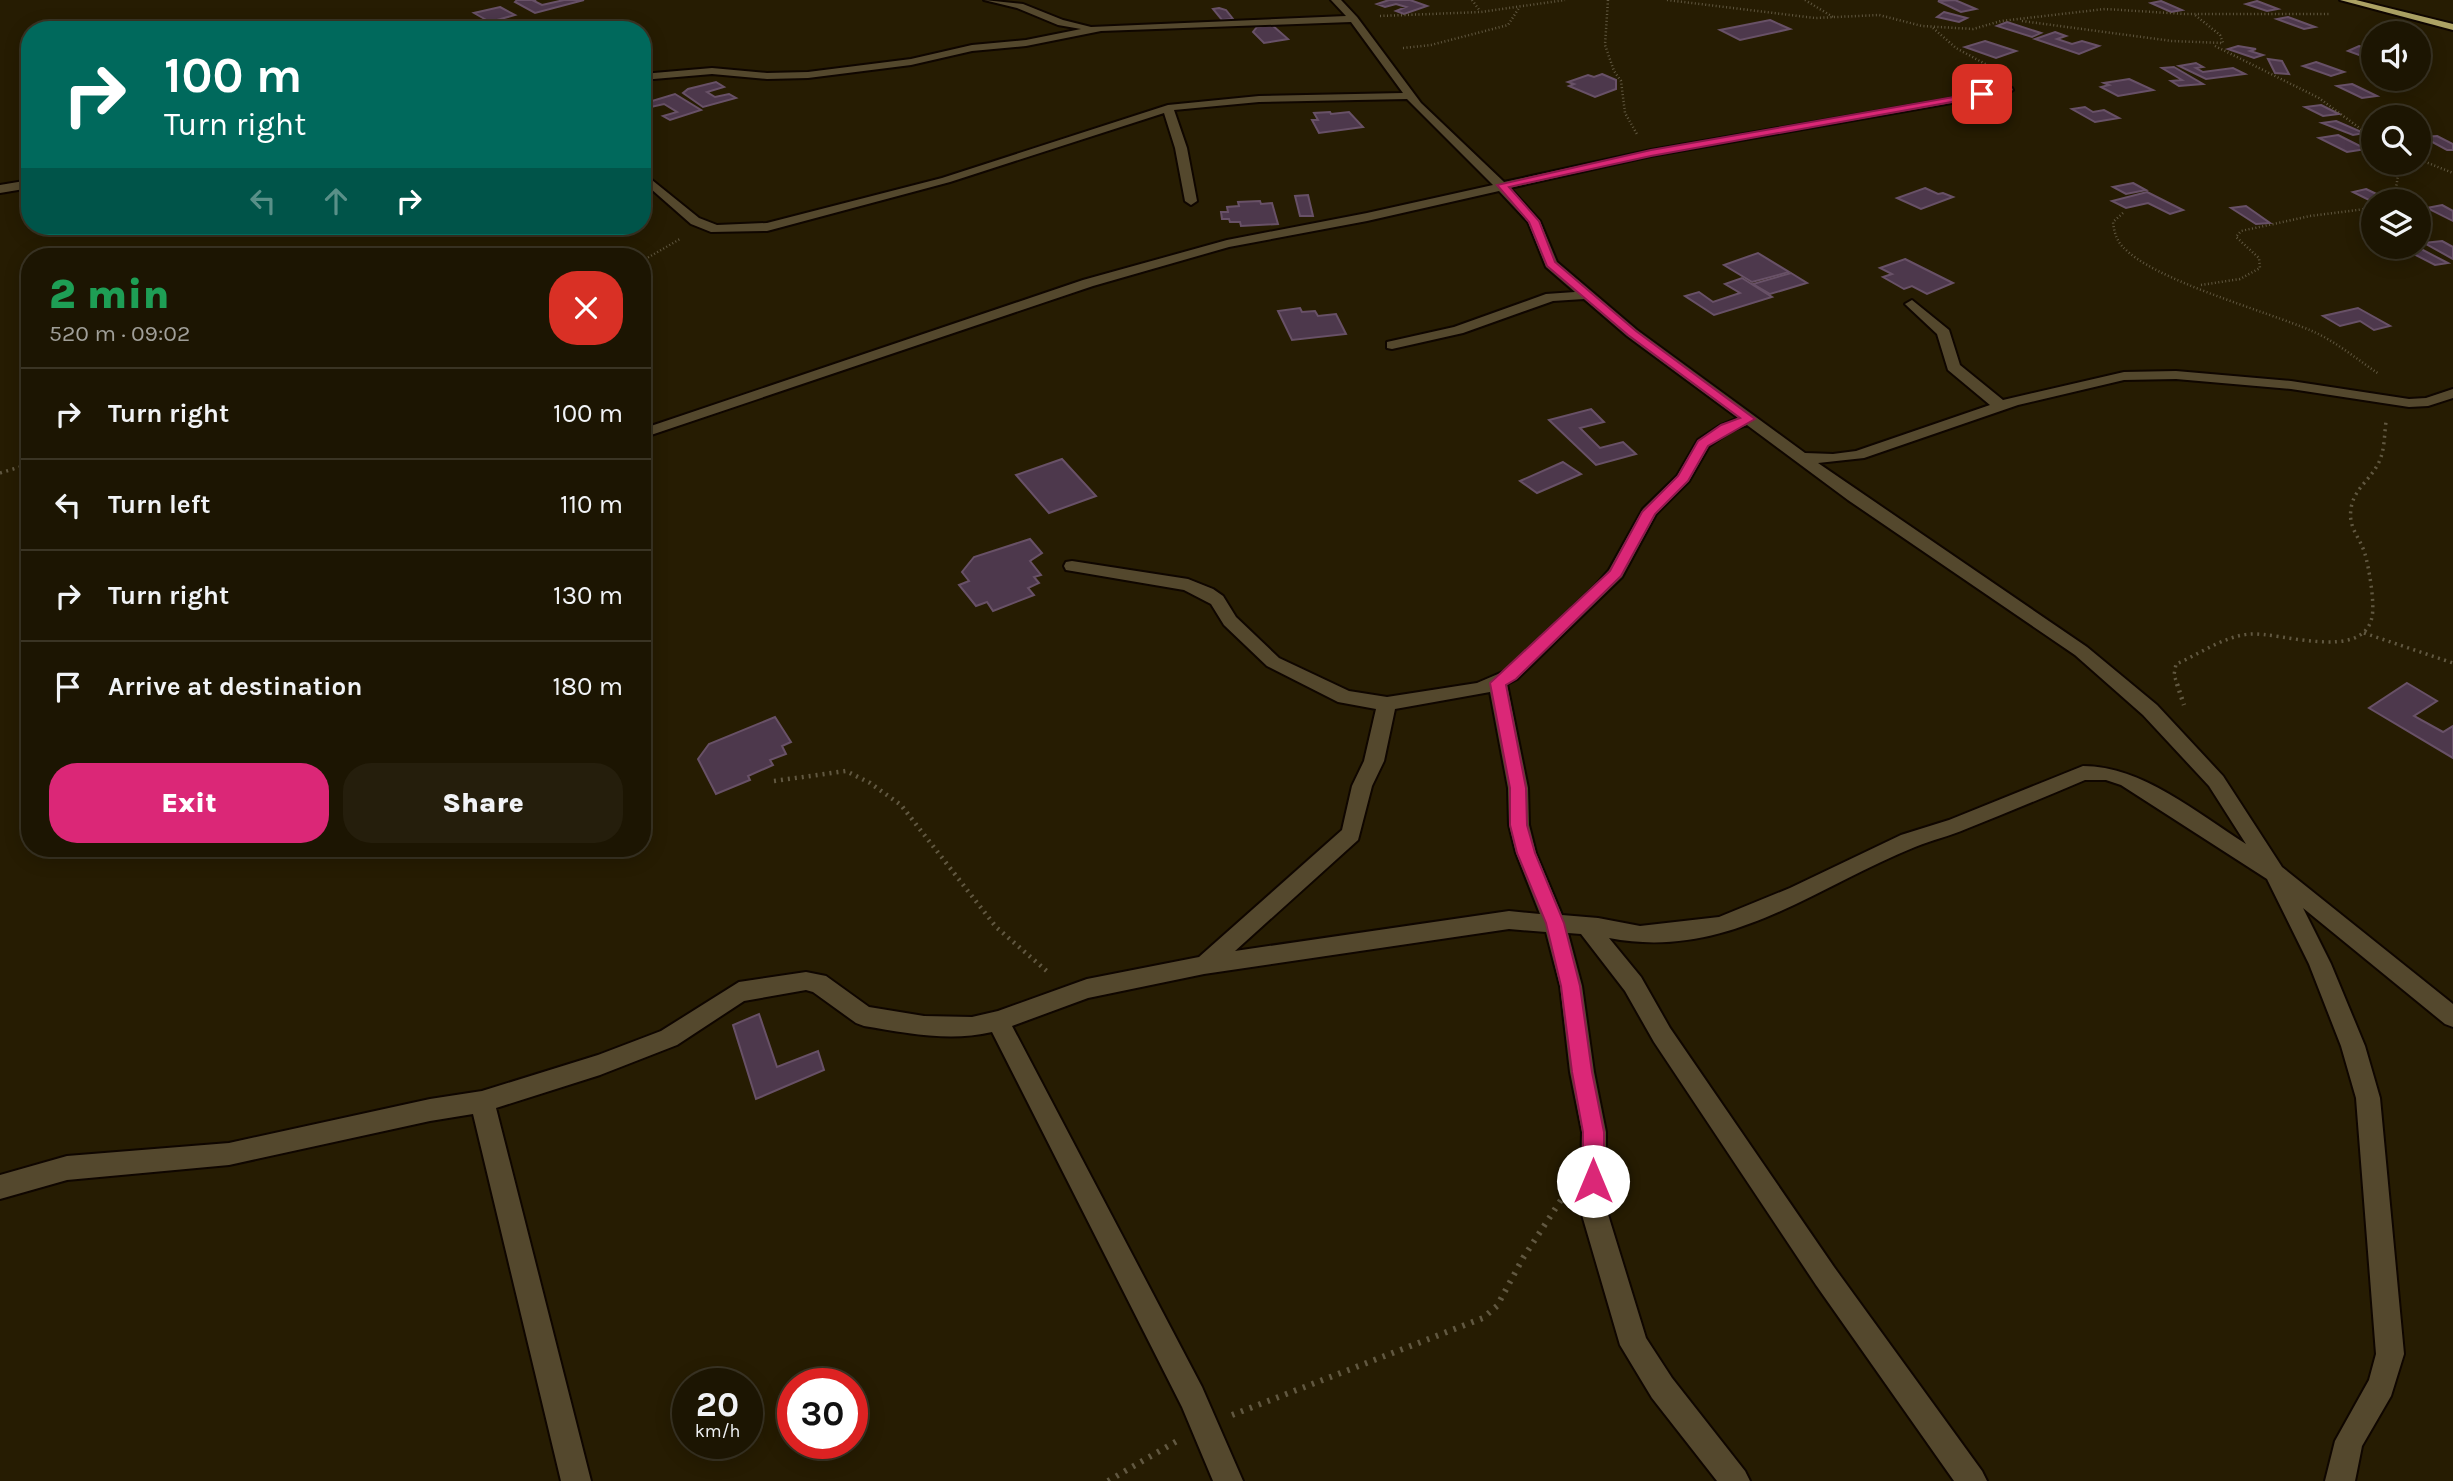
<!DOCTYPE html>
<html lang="en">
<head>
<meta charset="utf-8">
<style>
	:root { --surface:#1c1502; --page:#251e0c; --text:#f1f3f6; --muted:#a09f99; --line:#3a3424; --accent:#db2777 }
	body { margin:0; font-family:Karla,sans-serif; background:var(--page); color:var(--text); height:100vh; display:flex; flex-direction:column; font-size:26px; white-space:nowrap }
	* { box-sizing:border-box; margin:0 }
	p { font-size:23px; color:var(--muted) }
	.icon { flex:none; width:38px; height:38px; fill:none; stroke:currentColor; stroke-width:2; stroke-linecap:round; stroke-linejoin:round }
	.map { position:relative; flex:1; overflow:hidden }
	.panel { position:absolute; left:21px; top:248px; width:630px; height:609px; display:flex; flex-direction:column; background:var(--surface); border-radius:28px; box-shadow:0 4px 18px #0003,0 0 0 2px var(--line) }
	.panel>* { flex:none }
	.banner { position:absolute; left:21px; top:21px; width:630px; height:214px; border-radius:28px; box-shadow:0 4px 18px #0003,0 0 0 2px var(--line); background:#00695c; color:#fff; overflow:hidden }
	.controls { position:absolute; left:2361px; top:21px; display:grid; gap:14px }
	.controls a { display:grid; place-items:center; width:70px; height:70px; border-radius:50%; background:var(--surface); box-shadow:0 4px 18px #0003,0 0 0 2px var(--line); font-size:35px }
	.speed { position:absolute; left:672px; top:1368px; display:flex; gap:14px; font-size:35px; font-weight:700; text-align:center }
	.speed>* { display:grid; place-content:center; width:91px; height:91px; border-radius:50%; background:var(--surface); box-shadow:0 4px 18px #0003,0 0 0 2px var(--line); line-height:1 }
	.speed small { font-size:18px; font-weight:400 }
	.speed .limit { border:10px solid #d22; background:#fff; color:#111 }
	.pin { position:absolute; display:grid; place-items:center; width:60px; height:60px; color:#fff; margin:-30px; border-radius:14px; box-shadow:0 4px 10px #0006 }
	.me { position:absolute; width:77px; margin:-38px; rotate:0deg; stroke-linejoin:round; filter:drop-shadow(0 0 5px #0008) }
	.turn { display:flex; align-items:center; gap:24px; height:147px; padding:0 28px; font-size:32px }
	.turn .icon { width:91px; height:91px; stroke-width:2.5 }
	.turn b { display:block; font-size:49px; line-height:60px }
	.lanes { display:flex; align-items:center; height:66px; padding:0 28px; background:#0003; justify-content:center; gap:35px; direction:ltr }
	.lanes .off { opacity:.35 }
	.round { display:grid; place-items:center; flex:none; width:74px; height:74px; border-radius:28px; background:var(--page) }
	.summary { display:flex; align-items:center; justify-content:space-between; height:119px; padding:0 28px }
	h1 { font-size:42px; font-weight:800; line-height:52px; color:#1e9e55 }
	.primary-button { display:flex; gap:14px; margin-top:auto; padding:14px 28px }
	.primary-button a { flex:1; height:80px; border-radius:28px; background:var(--accent); color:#fff; font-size:28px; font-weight:800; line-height:80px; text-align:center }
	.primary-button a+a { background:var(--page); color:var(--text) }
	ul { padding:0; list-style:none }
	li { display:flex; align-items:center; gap:21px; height:91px; padding:0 28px; border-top:2px solid var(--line) }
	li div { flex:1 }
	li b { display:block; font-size:26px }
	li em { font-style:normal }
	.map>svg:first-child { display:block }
</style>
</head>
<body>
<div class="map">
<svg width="2453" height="1481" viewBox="0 0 2453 1481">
	<rect width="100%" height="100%" fill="#261c02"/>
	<!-- building -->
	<g fill="#4d384c" stroke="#685167" stroke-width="2">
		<path d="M517,0H536L534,1L542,5L564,0H584L535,13L515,2Z"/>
		<path d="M1389,0H1410L1427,6L1404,14L1396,11L1406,7L1396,4L1385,7L1377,4Z"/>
		<path d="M1955,0L1976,9L1961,12L1938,1Z"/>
		<path d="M2161,1L2182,10L2171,12L2151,3Z"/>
		<path d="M2257,1L2278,9L2267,11L2246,4Z"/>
		<path d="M500,7L515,15L490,22L474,13Z"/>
		<path d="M1219,8L1226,10L1233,19L1222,20L1213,9Z"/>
		<path d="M1944,12L1967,18L1959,22L1937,17Z"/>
		<path d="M2288,17L2315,27L2304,29L2277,19Z"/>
		<path d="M1770,20L1790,29L1740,40L1720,30Z"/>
		<path d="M2007,22L2041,33L2032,37L1997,26Z"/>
		<path d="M1272,25L1288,39L1264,43L1253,32L1257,27Z"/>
		<path d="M2055,32L2066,36L2057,39L2072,44L2082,41L2099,46L2079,54L2035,39Z"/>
		<path d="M1985,41L2016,51L1996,58L1965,47Z"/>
		<path d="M2238,46L2256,49L2250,51L2263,55L2254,58L2228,49Z"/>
		<path d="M2359,46L2373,50V60L2348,51Z"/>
		<path d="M2268,59L2282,61L2289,74L2275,73Z"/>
		<path d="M2316,62L2344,72L2331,76L2303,66Z"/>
		<path d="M2196,63L2203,67L2196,68L2203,72L2233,68L2245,74L2206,79L2179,66Z"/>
		<path d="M2174,67L2203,84L2179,86L2171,81L2182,80L2162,68Z"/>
		<path d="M1602,74L1616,80V89L1595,97L1569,86L1574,84L1568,82L1588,75L1594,77Z"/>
		<path d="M2129,79L2153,90L2118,96L2101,87L2109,85L2104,83Z"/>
		<path d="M716,82L724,87L707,92L715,97L729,94L736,98L703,107L683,93L688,89Z"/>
		<path d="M2352,84L2377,96L2362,98L2337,86Z"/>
		<path d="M675,94L701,110L670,120L663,116L677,112L664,104L642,109V104Z"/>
		<path d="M2321,105L2339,114L2323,116L2305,107Z"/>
		<path d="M2085,107L2093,112L2104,110L2119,118L2095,122L2072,109Z"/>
		<path d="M1330,112L1331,114L1349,112L1363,127L1319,133L1312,120H1318L1314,113Z"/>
		<path d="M2336,121L2364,133L2353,135L2322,123Z"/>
		<path d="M2338,135L2366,149L2347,152L2319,138Z"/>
		<path d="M2437,136L2453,144V150H2447L2423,137Z"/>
		<path d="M2133,183L2146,190L2126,194L2113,187Z"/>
		<path d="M1925,188L1938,194L1943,193L1953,197L1921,209L1897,198Z"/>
		<path d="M2366,189L2387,199L2373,202L2353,192Z"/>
		<path d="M2147,192L2183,210L2170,214L2148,203L2126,208L2112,201Z"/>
		<path d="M1308,195L1313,216H1300L1295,196Z"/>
		<path d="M1260,201L1261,204L1272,203L1278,224L1241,226L1240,222H1230L1229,219H1222L1221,212H1228L1227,207L1239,206L1238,202Z"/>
		<path d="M2442,205L2453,211V221L2427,208Z"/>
		<path d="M2246,206L2270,223L2256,224L2231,208Z"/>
		<path d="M2442,241L2453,247V259L2424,243Z"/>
		<path d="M2419,248L2448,263L2435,265L2406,250Z"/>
		<path d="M1758,253L1789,272L1752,282L1724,265Z"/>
		<path d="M1905,259L1953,283L1927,294L1912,286L1904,289L1883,277L1892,274L1880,268Z"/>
		<path d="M1791,273L1807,283L1770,294L1753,284Z"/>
		<path d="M1742,278L1772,297L1714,315L1685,296L1699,292L1713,302L1740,293L1725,284Z"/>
		<path d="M1300,308L1302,312L1315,311L1318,316L1336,314L1346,334L1292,340L1278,311Z"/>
		<path d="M2358,308L2390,326L2374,330L2360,321L2340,326L2323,316Z"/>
		<path d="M1591,409L1604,422L1580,428L1600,448L1623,442L1636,454L1596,465L1549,420Z"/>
		<path d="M1062,459L1096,496L1049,513L1016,475Z"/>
		<path d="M1563,462L1581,474L1537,493L1520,481Z"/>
		<path d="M1030,539L1042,553L1030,561L1041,575L1034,577L1039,583L1028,588L1034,595L993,611L987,602L976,606L959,585L969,581L962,572L974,557Z"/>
		<path d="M2407,683L2437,701L2414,716L2443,732L2453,726V758L2369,708Z"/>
		<path d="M775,717L791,742L782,746L786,754L770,760L773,765L748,776L750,780L716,794L698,759L709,744Z"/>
		<path d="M759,1014L777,1067L818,1051L824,1070L756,1099L733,1025Z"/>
	</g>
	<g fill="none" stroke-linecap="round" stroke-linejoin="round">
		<!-- minor casing -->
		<g stroke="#0f0600" stroke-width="4">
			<g id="minor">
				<path d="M984,0L1023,4L1063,20L1091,27L1346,16L1331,0H1341L1357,17L1421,103L1504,182L1651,150L2012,88L2013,90L2008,93L1651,156L1510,188L1540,221L1557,262L1637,330L1805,453L1833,454L1856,451L1990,405L1948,370L1937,334L1905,304L1912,300L1949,330L1960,365L2003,400L2124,372L2176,371L2291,381L2409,399L2426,398L2453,389V398L2428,406L2409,407L2291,389L2176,379L2124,380L2018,405L1864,458L1818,463L2087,647L2157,705L2223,776L2282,867L2453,1004V1027L2445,1024L2303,908L2331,964L2365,1046L2380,1098L2404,1354L2391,1396L2362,1446L2355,1481H2325L2335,1441L2369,1380L2376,1354L2356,1098L2341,1046L2309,964L2267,879L2121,785L2106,780H2085C2045,797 2006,813 1966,829C1950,836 1932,840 1915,847C1813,888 1727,961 1609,938L1641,977L1670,1028L1834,1267L1982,1471L1987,1481H1954L1816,1285L1654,1042L1625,991L1581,934L1568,933L1582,986L1594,1072L1606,1132V1208L1646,1338L1672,1378L1745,1471L1750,1481H1717L1652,1398L1620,1345L1580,1208L1582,1132L1570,1072L1560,986L1546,932L1509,929L1204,974L1088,998L1012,1026L1202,1387L1243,1481H1213L1182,1407L992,1032C949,1042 907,1033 864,1026L856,1023L813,992L806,990L744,1001L677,1045L600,1075L496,1108L591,1481H561L473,1114L430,1121L229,1165L67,1180L0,1199V1175L67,1156L229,1143L430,1099L482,1091L598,1055L661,1031L739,982L806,972L826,976L869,1007L924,1016L972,1017L998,1011L1087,979L1199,957L1342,830L1352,786L1364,761L1376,709L1338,702L1267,666L1224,625L1211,604L1184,590L1072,571L1066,570L1064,566L1066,562L1072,561L1188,579L1213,589L1223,596L1236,617L1279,658L1349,691L1387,697L1477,683L1505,671L1595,586L1609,570L1643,509L1677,476L1698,440L1721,425L1738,418L1627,336L1584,299L1553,301L1463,333L1392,349L1387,348V342L1454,327L1546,294L1575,292L1546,267L1528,222L1499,191L1367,221L1229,247L1093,286L642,438V429L1083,280L1227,240L1367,213L1493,185L1407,99L1259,102L1174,110L1187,148L1197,201L1191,205L1185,201L1175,148L1164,113L950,182L767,231L711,232L691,224L642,181V172L699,218L717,225L767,223L942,178L1168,105L1259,96L1403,93L1351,22L1101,31L1026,46L972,51L911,65L808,78L767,79L712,74L642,80V74L712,68L767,73L808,72L911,59L972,45L1026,40L1081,29L1058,25L1017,8ZM1747,425L1848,500L2075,655L2143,715L2209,786L2246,844C2197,813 2142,766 2083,766L1949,820L1901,835L1790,888L1719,917L1640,926L1598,918L1562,915L1536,853L1529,825L1528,788L1507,684L1517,679L1622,577L1656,514L1689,481L1709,446L1731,431ZM1490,692L1508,788L1509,825L1516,853L1540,914L1509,911L1235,951L1358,840L1372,786L1384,761L1395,709Z"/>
				<path d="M30,180V188L0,193V185Z"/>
			</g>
		</g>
		<!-- trunk casing -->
		<g stroke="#0f0600" stroke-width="4">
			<path id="trunk" d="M2340,0H2356L2453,24V30Z"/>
		</g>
		<!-- path-far3 -->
		<g stroke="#615841" stroke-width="2.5" stroke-dasharray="1 2.5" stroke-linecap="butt">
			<path d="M1472,0L1480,11"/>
			<path d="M1608,0L1605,45L1614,71L1621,81L1625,113L1638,136"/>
			<path d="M1667,0L1815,18L1879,15L1922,26L1973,29L2001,21L2105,9L2185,14H2329"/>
			<path d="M1805,0L1833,17"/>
			<path d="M1380,16L1481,12L1565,0"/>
			<path d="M2022,21L2172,41L2223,43L2220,35L2195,15"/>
			<path d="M1933,28L1956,48L1998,71"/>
			<path d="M2215,46L2319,98L2373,138"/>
			<path d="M1403,48L1431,45L1508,25L1519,8"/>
			<path d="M2418,159L2453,173"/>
			<path d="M2389,163L2398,176L2394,199L2389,201"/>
			<path d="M2123,213L2113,222C2114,231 2116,239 2122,246C2152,280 2266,311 2312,331C2335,341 2358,360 2379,374"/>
			<path d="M642,261L680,239"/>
			<path d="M2201,285L2240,279L2260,268L2259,258L2236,237L2241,231L2310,216L2373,208"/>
		</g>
		<!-- path-far2 -->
		<g stroke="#615841" stroke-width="3.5" stroke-dasharray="2 4.5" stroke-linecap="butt">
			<path d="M0,473L30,464"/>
			<path d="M2364,633L2453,663"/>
			<path d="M2178,686L2174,675L2176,664C2200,654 2224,636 2250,634C2280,632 2363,662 2372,617C2375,603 2369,568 2365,554C2360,537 2348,528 2351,509C2353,490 2370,480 2378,464C2385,451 2384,436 2386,422"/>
		</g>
		<!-- path-far1 -->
		<g stroke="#615841" stroke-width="4.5" stroke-dasharray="2 5" stroke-linecap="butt">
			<path d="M2177,684L2184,705"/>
			<path d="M774,781L846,771L870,783L901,805L996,927L1049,973"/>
		</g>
		<!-- path -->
		<g stroke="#615841" stroke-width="6" stroke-dasharray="2.5 7" stroke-linecap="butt">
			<path d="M1232,1415L1483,1318L1497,1306L1523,1258L1561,1200"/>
			<path d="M1108,1481L1177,1441"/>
		</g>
		<!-- minor -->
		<use href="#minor" fill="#54482d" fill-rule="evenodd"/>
		<!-- trunk -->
		<use href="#trunk" fill="#aca264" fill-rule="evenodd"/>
	</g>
	<!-- route -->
	<path fill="#db2777" stroke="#8e194d" stroke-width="2" d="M1982,92L1986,94L1985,96L1651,156L1509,187L1539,221L1555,262L1636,331L1755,419L1708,446L1688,481L1655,514L1621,576L1516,679L1506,685L1526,788L1527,825L1535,853L1564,923L1580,986L1592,1072L1604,1132V1181L1601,1188L1593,1191L1586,1188L1583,1181V1132L1572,1072L1561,986L1546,923L1517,853L1510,825V788L1490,683L1610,571L1642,512L1678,476L1698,441L1721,425L1740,418L1628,335L1547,266L1529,222L1497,185L1651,150Z"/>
</svg>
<div class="controls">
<a><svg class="icon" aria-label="sound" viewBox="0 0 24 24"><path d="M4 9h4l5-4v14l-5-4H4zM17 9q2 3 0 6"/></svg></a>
<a><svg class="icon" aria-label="search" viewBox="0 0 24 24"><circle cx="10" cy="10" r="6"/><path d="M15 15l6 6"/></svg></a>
<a><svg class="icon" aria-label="layers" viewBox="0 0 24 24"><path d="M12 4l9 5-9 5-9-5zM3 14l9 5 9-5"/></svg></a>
</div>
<div class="speed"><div>20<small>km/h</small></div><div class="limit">30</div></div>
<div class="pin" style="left:1982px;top:94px;background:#d93025"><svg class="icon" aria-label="arrive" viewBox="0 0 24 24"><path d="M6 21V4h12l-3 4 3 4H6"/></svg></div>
<svg class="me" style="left:1593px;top:1181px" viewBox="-20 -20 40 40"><circle r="19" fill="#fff"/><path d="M0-13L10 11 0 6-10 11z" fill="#db2777"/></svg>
<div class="banner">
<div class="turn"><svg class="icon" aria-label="right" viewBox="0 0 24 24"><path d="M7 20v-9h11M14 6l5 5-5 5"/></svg><div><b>100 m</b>Turn right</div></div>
<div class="lanes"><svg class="icon off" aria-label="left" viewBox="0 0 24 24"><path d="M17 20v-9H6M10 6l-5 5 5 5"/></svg><svg class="icon off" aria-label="ahead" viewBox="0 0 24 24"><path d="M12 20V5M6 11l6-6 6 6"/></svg><svg class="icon" aria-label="right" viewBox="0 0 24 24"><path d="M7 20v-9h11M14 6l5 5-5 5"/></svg></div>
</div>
<section class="panel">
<div class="summary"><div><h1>2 min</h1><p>520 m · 09:02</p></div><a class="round" style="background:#d93025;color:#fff"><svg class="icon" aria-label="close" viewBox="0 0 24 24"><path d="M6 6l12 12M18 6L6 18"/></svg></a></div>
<ul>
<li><svg class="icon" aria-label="right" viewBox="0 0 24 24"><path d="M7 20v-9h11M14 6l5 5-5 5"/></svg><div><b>Turn right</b></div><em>100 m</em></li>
<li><svg class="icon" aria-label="left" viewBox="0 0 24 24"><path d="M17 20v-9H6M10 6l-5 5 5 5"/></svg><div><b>Turn left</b></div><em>110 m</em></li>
<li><svg class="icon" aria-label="right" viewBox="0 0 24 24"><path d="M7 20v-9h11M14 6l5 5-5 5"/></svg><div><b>Turn right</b></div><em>130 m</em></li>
<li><svg class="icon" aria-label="arrive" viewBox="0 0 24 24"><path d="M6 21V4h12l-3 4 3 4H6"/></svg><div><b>Arrive at destination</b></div><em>180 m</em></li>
</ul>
<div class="primary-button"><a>Exit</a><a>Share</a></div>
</section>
</div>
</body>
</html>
